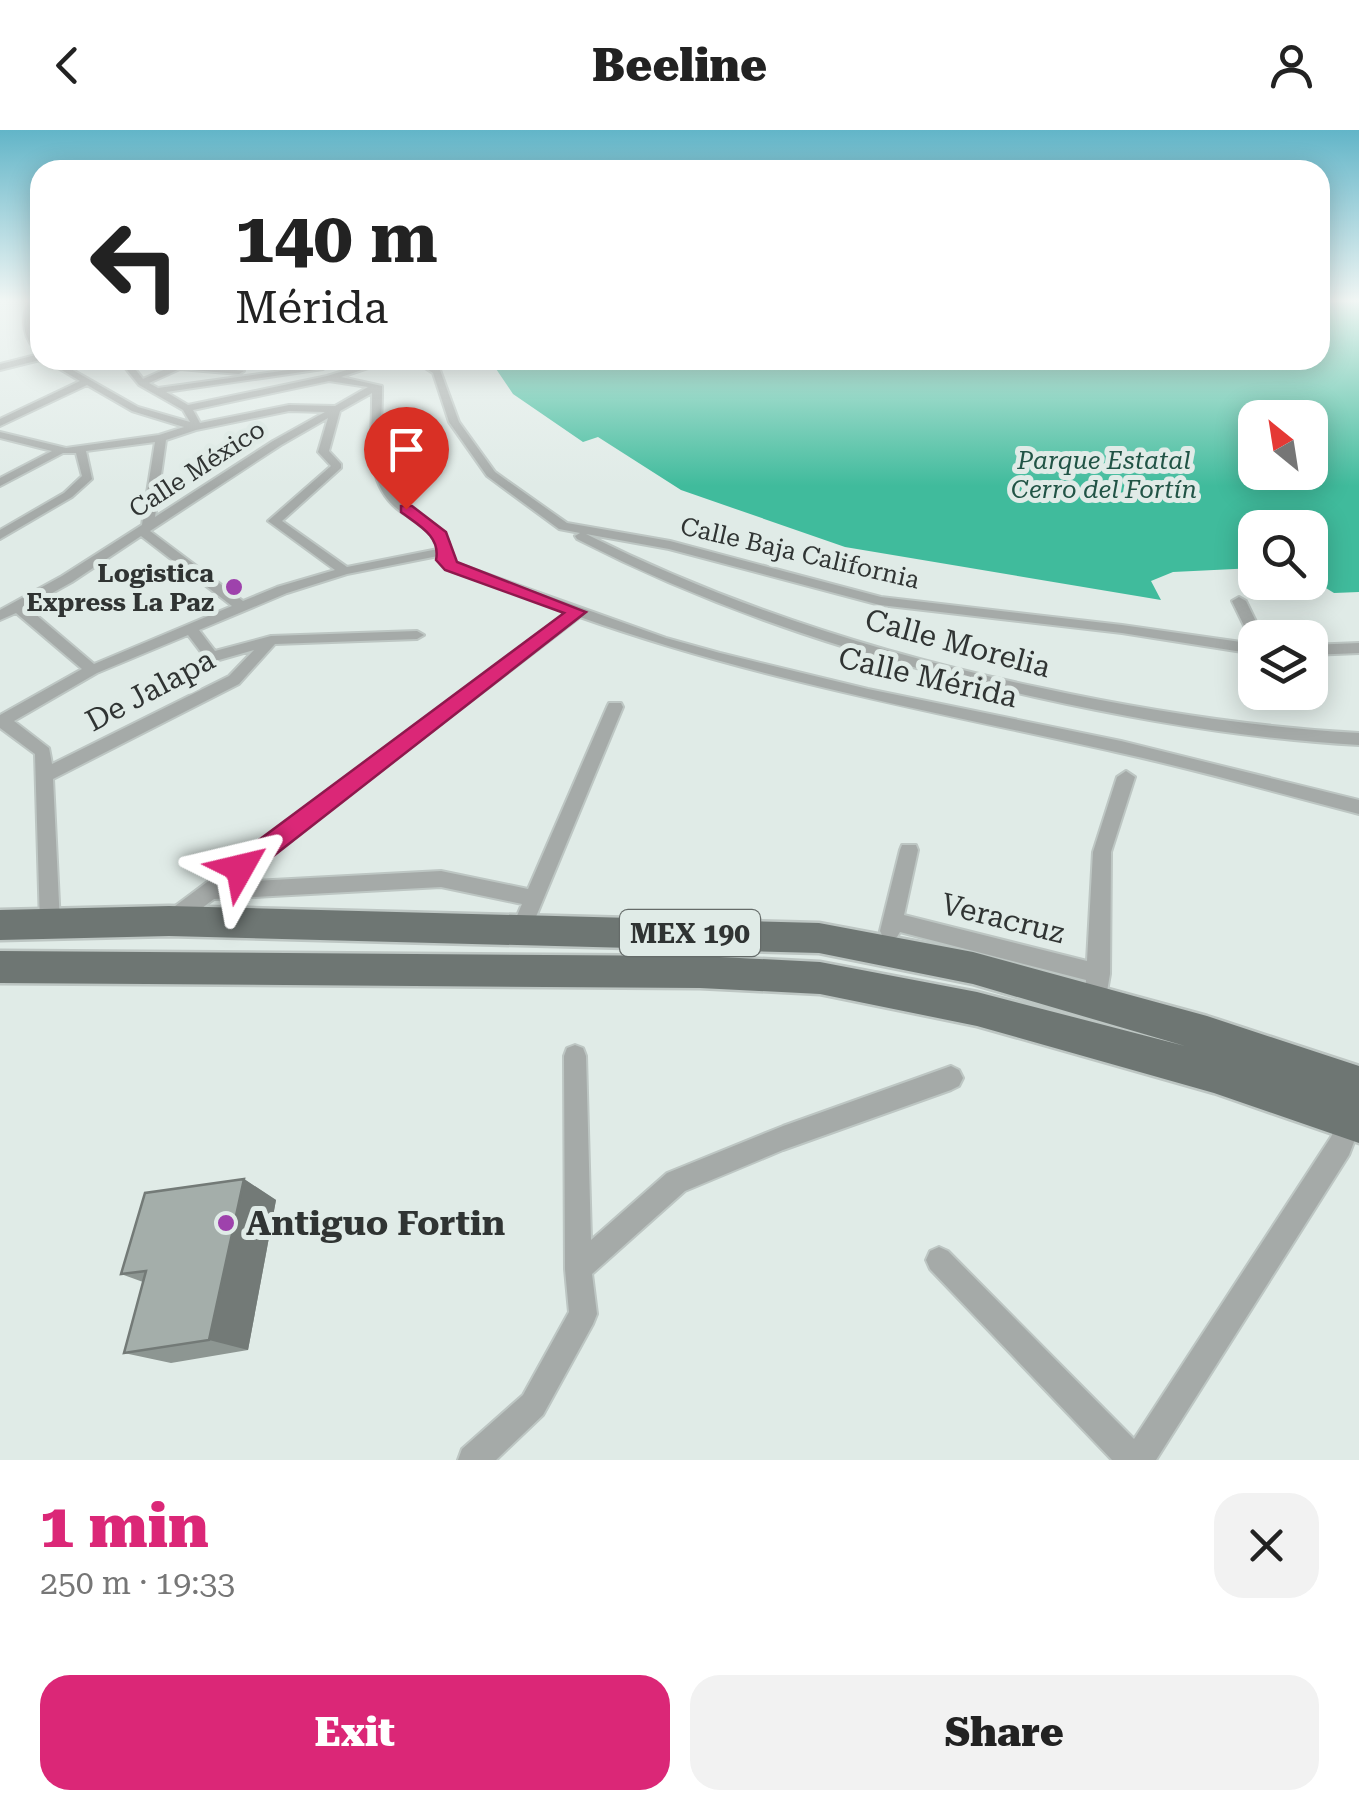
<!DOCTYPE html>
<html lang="en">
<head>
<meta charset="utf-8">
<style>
	:root { --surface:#fff; --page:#f2f2f2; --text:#222; --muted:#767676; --accent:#db2777 }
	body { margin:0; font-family:"Roboto Serif",serif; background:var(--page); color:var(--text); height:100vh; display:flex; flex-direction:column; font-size:38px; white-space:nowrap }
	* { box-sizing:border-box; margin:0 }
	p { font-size:32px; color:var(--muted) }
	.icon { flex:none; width:55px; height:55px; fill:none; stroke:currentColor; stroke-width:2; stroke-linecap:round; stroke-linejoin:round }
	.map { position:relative; height:1330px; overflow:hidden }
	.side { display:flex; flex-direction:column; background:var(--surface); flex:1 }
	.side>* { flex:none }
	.hud { position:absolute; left:30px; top:30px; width:1300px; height:210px; border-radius:30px; box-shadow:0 5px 25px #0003; background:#fff; color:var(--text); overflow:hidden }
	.needle { width:65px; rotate:330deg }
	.controls { position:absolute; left:1238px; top:270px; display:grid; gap:20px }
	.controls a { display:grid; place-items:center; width:90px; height:90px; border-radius:20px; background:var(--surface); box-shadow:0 5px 25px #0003; font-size:50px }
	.pin { position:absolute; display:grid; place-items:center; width:85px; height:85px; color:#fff; margin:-102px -42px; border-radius:50% 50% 50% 0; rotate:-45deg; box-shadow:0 0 10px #0007 }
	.pin .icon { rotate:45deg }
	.me { position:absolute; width:110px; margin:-55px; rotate:53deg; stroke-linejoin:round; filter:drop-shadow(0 0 8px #0008) }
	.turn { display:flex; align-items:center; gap:35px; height:210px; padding:0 40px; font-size:45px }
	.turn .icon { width:130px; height:130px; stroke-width:2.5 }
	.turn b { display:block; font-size:70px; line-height:85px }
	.round { display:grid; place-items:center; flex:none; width:105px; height:105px; border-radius:30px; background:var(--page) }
	.head { display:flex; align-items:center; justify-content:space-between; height:170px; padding:0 40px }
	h1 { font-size:60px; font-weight:800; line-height:75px; color:var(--accent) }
	.primary-button { display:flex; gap:20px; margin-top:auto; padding:20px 40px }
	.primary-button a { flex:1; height:115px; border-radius:30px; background:var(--accent); color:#fff; font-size:40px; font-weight:800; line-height:115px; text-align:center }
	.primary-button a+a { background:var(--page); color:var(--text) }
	header { display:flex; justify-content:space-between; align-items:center; height:130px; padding:0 40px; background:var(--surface); font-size:45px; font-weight:800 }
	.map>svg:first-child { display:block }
</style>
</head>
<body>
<header><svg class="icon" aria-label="back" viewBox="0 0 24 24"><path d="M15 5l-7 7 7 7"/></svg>Beeline<svg class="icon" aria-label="person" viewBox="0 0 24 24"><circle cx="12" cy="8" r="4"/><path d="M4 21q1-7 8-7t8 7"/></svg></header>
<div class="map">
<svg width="1359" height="1330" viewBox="0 0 1359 1330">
	<rect width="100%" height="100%" fill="#e0ebe7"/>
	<!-- forest -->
	<path fill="#40bb9c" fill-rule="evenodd" d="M1320,170H1359V462L1334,463L1321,455L1280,458L1274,453L1310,452V398H1255V438L1173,442L1151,451L1161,470L845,417L681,360L598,307L583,312L513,264L490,230H1320ZM1255,288H1310V342H1255Z"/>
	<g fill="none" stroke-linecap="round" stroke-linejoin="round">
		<!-- street casing -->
		<g stroke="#bdc6c3" stroke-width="4">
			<g id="street">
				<path d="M29,170H37L31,190L40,224C23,210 20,190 29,170Z"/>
				<path d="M40,224V230L0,240V234Z"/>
				<path d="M45,230H55L138,277L190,292L183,280L139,255L119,230H128L143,249L179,233L244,241L239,244L180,239L149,253L158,258L318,236L323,239L166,262L188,275L327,246L379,230H392L341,247L382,256C383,289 373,338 397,366C413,385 457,397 450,429L456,433L666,508L720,523L868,559L1121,611L1359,670V684C1278,663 1198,640 1116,622C936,582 754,549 580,487L236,752L441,741L528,759L607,577L609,573H621L623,577L528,806L521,809L514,806L511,800L522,774L441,757L214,769L177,797L170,800L163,797L160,791L163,785L568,482L446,439L438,426L347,444L287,463L199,500L215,521L271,506L417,501L424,505L417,509L275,514L239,554L53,649L60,794L57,800L50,803L43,800L40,794L35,624L0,598V585L82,539L16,483L0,490V480L62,446L142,395L155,312L86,321L92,349L72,367L0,409V400L64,363L82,346L76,323H63L0,356V348L52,321L0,308V302L66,318L159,305L184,297L132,281L87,255L0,296V289L80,251ZM329,251L368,257L335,276L289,275L200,293L193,280ZM372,263C373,303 362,353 400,381C415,392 432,399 438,419L347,437L282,391L341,338V334L329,321L340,281ZM289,281L325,282L273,311L155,387L166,310L196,300ZM328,288L318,322L331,336L268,391L335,440L277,457L243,471L150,401L281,315ZM141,406L232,476L94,534L27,477L72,452ZM188,505L207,530L212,532L254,520L229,546L52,634L49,618L14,591L97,543Z"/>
				<path d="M413,230H423L440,240L459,292L495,342L567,393L670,411L881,467L1122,495L1255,514V524L1122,503L880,475L669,419L586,404C730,476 880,524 1037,557C1143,580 1250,597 1359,603V615C1250,609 1142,591 1035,567C876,532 723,484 577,409L575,406L580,403L559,399L487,346L449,292L433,243Z"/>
				<path d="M1239,467L1246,471L1264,508H1255V512L1250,508L1232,471Z"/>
				<path d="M1359,513V523L1310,525V515Z"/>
				<path d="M1126,641L1135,647L1111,722L1110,844L1104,879L1096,882L1088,879L1085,872L1086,850L900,802L897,807L890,810L883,807L880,801L900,720L902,715H916L918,720L904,785L1087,831L1093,722L1117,647Z"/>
				<path d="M575,915L583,918L586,926L591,1110L667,1043L783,996L951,936L959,940L963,948L959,956L951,960L783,1020L685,1061L592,1144L597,1184L593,1194L543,1285L496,1330H458L462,1319L523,1265L569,1182L565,1139L564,926L567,918Z"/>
				<path d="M1351,977L1359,980V999L1349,1025L1156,1330H1112L930,1139L926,1130L930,1121L939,1117L948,1121L1134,1309L1331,1007L1343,981Z"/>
			</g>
		</g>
		<!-- primary casing -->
		<g stroke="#bdc6c3" stroke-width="5">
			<path id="primary" d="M169,776L819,793L973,822L1207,886L1359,936V1013L1214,963L977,896L820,864L700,858L0,853V821L700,826L820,832L977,862L1185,916L973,854L819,823L169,806L0,810V780Z"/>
		</g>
		<!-- street -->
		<use href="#street" fill="#a5aaa8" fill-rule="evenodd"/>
		<!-- primary -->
		<use href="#primary" fill="#6e7673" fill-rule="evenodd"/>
	</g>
	<!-- wall -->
	<path fill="#8d9692" d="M244,1049L276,1070L248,1220L171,1233L124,1223L143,1152L121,1144Z"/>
	<!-- shaded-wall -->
	<path fill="#737a77" d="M244,1049L276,1070L248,1220L209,1210Z"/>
	<!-- building -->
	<path fill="#a4aeaa" stroke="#737a77" stroke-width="2.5" d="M244,1049L209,1210L124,1223L146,1141L121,1144L145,1063Z"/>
	<!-- sky -->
	<linearGradient id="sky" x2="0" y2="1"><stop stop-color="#62b5c8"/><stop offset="0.48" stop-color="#f1f6f4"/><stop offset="1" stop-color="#f1f6f4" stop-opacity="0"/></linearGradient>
	<rect width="1359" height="356" fill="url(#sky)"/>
	<!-- route -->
	<path fill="#db2777" stroke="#8e194d" stroke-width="2.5" d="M401,376H412L446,402L457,432L586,482L249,745H232L228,738L232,730L564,483L445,440L436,430C441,406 418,395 401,382Z"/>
	<!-- markers -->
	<g fill="#9e42ac" stroke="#e0ebe7" stroke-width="4">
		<circle cx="234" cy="457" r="10"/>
		<circle cx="226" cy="1093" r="10"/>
	</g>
	<g text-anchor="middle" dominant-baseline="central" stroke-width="10" stroke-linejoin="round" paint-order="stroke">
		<!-- far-park labels -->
		<g font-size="25" font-style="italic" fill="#215446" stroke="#e0ebe7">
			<text x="1104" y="330">Parque Estatal<tspan x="1104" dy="29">Cerro del Fortín</tspan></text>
		</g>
		<!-- far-street labels -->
		<g font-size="25" fill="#303433" stroke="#e0ebe7">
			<text transform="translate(197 339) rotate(-33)">Calle México</text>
			<text transform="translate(800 423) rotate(13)">Calle Baja California</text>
		</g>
		<!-- far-poi labels -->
		<g font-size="25" font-weight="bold" fill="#303433" stroke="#e0ebe7" text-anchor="end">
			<text x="214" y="443">Logistica<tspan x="214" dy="29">Express La Paz</tspan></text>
		</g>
		<!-- shield labels -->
		<rect fill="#e0ebe7" stroke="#656b69" stroke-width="2.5" x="620" y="780" width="140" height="46" rx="8"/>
		<g font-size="28" font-weight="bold" fill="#303433">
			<text x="690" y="803">MEX 190</text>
		</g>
		<!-- street labels -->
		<g font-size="30" fill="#303433" stroke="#e0ebe7">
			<text transform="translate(958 513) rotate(15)">Calle Morelia</text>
			<text transform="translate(928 547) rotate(13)">Calle Mérida</text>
			<text transform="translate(150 560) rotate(-28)">De Jalapa</text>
			<text transform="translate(1003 788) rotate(14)">Veracruz</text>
		</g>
		<!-- near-poi labels -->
		<g font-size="35" font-weight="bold" fill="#303433" stroke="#e0ebe7" text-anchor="start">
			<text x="246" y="1093">Antiguo Fortin</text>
		</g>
	</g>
</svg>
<div class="controls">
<a><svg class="needle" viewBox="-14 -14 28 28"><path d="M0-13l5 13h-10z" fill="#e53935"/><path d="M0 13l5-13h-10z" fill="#767676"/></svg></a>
<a><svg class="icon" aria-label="search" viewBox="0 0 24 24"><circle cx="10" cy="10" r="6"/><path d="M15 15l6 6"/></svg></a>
<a><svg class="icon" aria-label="layers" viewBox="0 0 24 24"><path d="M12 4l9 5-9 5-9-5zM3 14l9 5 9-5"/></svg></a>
</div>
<div class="pin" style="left:406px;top:379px;background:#d93025"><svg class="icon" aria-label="arrive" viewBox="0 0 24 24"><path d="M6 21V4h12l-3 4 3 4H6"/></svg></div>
<svg class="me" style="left:240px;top:738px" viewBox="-20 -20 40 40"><path d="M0-17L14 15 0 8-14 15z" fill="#db2777" stroke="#fff" stroke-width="4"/></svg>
<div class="hud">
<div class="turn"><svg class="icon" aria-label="left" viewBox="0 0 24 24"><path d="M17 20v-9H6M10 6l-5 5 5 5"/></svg><div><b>140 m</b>Mérida</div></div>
</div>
</div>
<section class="side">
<div class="head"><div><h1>1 min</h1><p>250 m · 19:33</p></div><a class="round"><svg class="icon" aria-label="close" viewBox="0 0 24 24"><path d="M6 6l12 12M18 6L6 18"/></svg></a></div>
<div class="primary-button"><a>Exit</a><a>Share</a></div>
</section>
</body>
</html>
